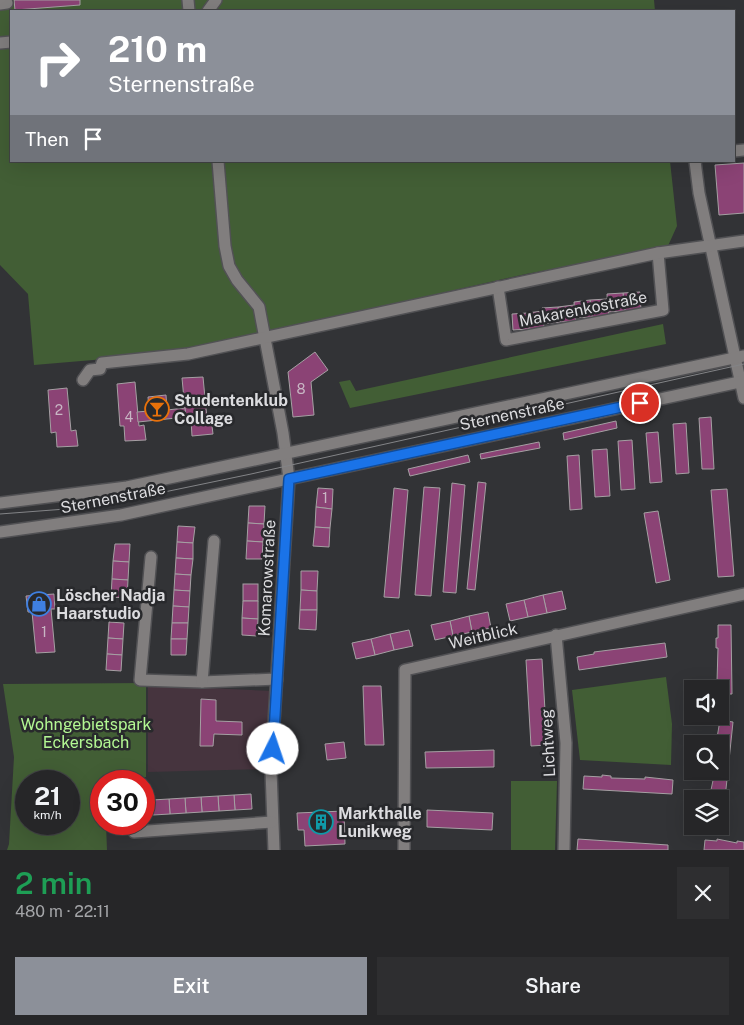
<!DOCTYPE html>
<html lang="en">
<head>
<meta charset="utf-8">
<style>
	:root { --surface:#262628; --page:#2e2e30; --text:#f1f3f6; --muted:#a4a5a8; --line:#424345; --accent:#8c9099 }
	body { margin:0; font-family:"Public Sans",sans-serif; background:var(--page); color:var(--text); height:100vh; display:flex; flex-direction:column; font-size:19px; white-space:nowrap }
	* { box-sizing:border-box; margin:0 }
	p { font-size:16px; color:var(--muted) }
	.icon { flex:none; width:28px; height:28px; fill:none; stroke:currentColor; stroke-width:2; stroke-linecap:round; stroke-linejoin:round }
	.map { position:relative; height:850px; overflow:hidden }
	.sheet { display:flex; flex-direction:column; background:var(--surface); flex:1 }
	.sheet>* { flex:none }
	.banner { position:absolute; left:10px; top:10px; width:725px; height:152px; border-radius:0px; box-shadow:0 5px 20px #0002,0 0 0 1px var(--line); background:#8c9099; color:#fff; overflow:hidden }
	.buttons { position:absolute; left:684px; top:680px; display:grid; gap:10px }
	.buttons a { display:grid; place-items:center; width:45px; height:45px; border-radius:0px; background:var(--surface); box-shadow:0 5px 20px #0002,0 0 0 1px var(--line); font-size:25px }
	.speed { position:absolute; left:15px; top:770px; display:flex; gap:10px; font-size:25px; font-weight:700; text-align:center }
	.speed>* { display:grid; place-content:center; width:65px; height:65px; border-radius:50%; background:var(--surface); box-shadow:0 5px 20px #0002,0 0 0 1px var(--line); line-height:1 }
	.speed small { font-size:12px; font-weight:400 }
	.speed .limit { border:8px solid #d22; background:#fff; color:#111 }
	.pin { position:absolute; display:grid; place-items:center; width:42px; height:42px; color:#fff; margin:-21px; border:2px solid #fff; border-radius:50%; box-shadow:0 1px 5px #0007 }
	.me { position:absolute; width:55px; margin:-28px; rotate:4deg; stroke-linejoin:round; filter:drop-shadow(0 0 4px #0008) }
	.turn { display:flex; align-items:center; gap:18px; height:105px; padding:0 15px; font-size:22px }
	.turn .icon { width:65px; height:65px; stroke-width:2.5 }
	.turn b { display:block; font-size:35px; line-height:42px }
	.then { display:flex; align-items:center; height:48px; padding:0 15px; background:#0003; gap:10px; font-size:19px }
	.round { display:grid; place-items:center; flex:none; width:52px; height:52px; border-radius:0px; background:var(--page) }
	.summary { display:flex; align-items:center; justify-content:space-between; height:85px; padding:0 15px }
	h1 { font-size:30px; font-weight:600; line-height:38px; color:#1e9e55 }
	.action { display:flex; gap:10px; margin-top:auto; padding:10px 15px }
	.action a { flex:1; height:58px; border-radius:0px; background:var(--accent); color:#fff; font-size:20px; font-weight:600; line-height:58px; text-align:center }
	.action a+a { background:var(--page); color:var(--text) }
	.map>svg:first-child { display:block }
</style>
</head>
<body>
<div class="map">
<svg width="744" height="850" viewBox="0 0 744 850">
	<rect width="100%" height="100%" fill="#323336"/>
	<!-- education -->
	<path fill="#46343e" d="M148,685L272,691L269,769L148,772Z"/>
	<!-- green -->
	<g fill="#425e35" fill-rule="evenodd">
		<path d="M0,0H654L655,11H11V161H670L677,226L667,248L526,274L176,353L34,365L28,294L0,265Z"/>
		<path d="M663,324L666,344L350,408L339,382L350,380L356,391Z"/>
		<path d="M666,677L672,724L671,765L580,760L572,690Z"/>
		<path d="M146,683V777L101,781V824H106L107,850H7L9,844L14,757L3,684ZM26,781H69V824H26Z"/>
		<path d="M511,781H557L555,850H511Z"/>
	</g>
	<!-- building -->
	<g fill="#8b4375" stroke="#a5a0a3">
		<path d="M14,0H80V5L15,10Z"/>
		<path d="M744,163V213L719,215L715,165Z"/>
		<path d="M640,292L641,310L625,311L623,293Z"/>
		<path d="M623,293L625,311L608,312L607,294Z"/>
		<path d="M607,299L609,315L592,317L590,300Z"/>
		<path d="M590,300L592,317L575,318L574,302Z"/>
		<path d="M574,305L576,321L560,322L558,307Z"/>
		<path d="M558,307L560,322L544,324L542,308Z"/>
		<path d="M543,311L544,328L529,329L527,313Z"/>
		<path d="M527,313L529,329L513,330L512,314Z"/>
		<path d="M315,352L328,370L311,382L314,415L293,417L288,372Z"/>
		<path d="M203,377L207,419L211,418L213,434L192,436L191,420L186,421L182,378Z"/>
		<path d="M135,382L139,426L144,425L146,440L125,441L124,426H120L117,384Z"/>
		<path d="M67,388L71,431L76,430L78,446L57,447L56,432L51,433L48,390Z"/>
		<path d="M166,395L167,410L185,408L186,417L138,422L137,412L149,411L148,397Z"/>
		<path d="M711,417L714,469H702L699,418Z"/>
		<path d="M616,421L617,428L564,440L563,433Z"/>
		<path d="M686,423L689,473L676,474L673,424Z"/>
		<path d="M658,432L662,482L650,483L646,433Z"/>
		<path d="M632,440L635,489L621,490L618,441Z"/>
		<path d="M539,442L540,448L481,459L480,454Z"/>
		<path d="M607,449L610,496L595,497L592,450Z"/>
		<path d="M468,455L470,462L410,476L408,469Z"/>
		<path d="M579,455L582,509L570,510L567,456Z"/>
		<path d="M478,482L486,483L475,590L467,589Z"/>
		<path d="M452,483L465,485L456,593L443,592Z"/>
		<path d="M424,487L440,488L431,596L415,595Z"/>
		<path d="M318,488L333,489L332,509L316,507Z"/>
		<path d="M394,488L408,490L399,598L384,597Z"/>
		<path d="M727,489L734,576L718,577L711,490Z"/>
		<path d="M249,506H265L264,524L248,523Z"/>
		<path d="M316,507L332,509L330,528L315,527Z"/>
		<path d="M658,511L670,580L656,583L644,513Z"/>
		<path d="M248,523L264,524L263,542L247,541Z"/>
		<path d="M178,526L195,527L193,543L177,542Z"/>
		<path d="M315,527L330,528L329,547L313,546Z"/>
		<path d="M247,541L263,542L262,559H246Z"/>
		<path d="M177,542L193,543V559L176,558Z"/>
		<path d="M115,544H130L129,562L113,561Z"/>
		<path d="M176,558L193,559L191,575L175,574Z"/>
		<path d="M113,561L129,562L128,580L112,579Z"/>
		<path d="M301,571H318L317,591L301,590Z"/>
		<path d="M175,574L191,575L190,591L174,590Z"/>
		<path d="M112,579L128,580L127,598L111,597Z"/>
		<rect x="243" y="584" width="15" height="17"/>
		<path d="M174,590L190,591L189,607L173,606Z"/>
		<path d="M301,590L317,591V610H300Z"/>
		<path d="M562,591L566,609L547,613L543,595Z"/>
		<path d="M54,594L55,609H51L55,652L36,653L32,612H28L26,596Z"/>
		<path d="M543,595L547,613L528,617L524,600Z"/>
		<path d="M524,600L528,617L510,621L506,604Z"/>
		<path d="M243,601H258V619L242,618Z"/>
		<path d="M173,606L189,607L188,623H172Z"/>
		<path d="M300,610H317L316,630L299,629Z"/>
		<path d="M488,612L491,628L472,632L469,616Z"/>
		<path d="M469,616L472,632L453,636L450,621Z"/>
		<path d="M242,618L258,619L257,636L242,635Z"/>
		<path d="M450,621L453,636L435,640L431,625Z"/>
		<path d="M109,622L124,623L123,639L108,638Z"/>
		<path d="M172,623H188L187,639H171Z"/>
		<path d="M718,625H731L732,694H720L719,681L717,682L718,648H716V638H718Z"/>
		<path d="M409,630L413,646L394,650L390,634Z"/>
		<path d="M390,634L394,650L375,655L371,639Z"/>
		<path d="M108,638L123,639L122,655L107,654Z"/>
		<path d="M171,639H187L186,655H171Z"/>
		<path d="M371,639L375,655L356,659L352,643Z"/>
		<path d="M665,643L667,657L579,670L577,657L594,654V652Z"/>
		<path d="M107,654L122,655L121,671L106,670Z"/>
		<path d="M542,659L547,745L531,746L526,660Z"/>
		<path d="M363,686H381L384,745H365Z"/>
		<path d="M201,699L216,700V721L242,722V735L214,734L213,746H200Z"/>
		<path d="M720,720L733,722L724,808H720V799H713V790H711L715,771H720V744H716Z"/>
		<path d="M344,742L346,758L327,760L325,744Z"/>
		<path d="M494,750V767L426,768L425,752Z"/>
		<path d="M602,775L611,776V778L645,779V777L673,780L672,794L583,789L584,776L602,777Z"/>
		<path d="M251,794L252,809L235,810L234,795Z"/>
		<path d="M234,795L235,810L219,811L218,796Z"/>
		<path d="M218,796L219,811L202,812L201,797Z"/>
		<path d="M201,797L202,812L186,813L185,798Z"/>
		<path d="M185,798L186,813L170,814L169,799Z"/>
		<path d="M169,799L170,814L153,815L152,800Z"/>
		<path d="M144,800H152L153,815L144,816Z"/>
		<path d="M427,810L493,813L492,830L427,827Z"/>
		<path d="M344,811L345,844L305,846L304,830H298L297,813Z"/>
		<path d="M578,839L668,845V850H577Z"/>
		<path d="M717,839L737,843V841L744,842V850H704L705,840L717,841Z"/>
	</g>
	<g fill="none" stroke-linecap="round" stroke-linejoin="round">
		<!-- minor casing -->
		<g stroke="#515154" stroke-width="14">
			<g id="minor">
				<path d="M188,0L189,11"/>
				<path d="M0,4L7,3"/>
				<path d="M208,11L216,0"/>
				<path d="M0,43L11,42"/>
				<path d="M734,151L744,150"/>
				<path d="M218,161L225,246L229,266L237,280L259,307L283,433L289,479L271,771L274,850"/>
				<path d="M695,161L699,193L744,398"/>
				<path d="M498,287L506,340L663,310L658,253"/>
				<path d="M83,380L90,370L100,369L102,363L188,354L658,253L744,241"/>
				<path d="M0,503L127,487L744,356"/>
				<path d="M0,532L121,515L744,381"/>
				<path d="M151,557L140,680L202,682L277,679"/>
				<path d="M556,635L566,743L564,850"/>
				<path d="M202,682L214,541"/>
				<path d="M134,832L272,822"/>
				<path d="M404,850L405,670L744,594"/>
			</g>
		</g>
		<!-- minor -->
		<use href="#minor" stroke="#817e7e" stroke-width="11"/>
		<!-- tram -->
		<path stroke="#838487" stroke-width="1" d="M0,514L92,507L251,474L744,364"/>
	</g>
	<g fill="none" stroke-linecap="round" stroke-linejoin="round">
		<!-- route casing -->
		<g stroke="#114b97" stroke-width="12">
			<path id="route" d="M273,749L289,479L640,403"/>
		</g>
		<!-- route -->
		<use href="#route" stroke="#1a73e8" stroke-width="9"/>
	</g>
	<!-- icons -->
	<defs>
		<g id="bar-ring" transform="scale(1.25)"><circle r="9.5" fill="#28292c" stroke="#e8710a" stroke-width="1.5"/><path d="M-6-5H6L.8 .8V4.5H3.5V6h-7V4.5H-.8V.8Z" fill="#e8710a"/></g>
		<g id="shop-ring" transform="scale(1.25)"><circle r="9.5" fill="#28292c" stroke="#3f7fe0" stroke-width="1.5"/><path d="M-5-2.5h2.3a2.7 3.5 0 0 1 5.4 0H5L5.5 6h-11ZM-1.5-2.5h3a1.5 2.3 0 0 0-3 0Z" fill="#3f7fe0"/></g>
		<g id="building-ring" transform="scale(1.25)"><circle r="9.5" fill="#28292c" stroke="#0f9aa8" stroke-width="1.5"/><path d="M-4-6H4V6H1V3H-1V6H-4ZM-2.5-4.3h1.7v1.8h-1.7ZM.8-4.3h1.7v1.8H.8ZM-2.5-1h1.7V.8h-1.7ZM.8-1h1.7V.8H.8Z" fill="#0f9aa8"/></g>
	</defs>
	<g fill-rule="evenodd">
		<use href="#bar-ring" x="157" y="409"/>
		<use href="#shop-ring" x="39" y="604"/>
		<use href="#building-ring" x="321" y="822"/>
	</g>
	<g text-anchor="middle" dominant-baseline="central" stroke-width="5" stroke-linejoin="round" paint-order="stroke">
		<!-- number labels -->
		<g font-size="14" fill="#c8b6c4">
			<text x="301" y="389">8</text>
			<text x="59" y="410">2</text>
			<text x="129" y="417">4</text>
			<text x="325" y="498">1</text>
			<text x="44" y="632">1</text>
		</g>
		<!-- street labels -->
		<g font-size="16" fill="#dcdcdf" stroke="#28292c">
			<text transform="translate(583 309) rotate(-11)">Makarenkostraße</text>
			<text transform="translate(512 414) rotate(-12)">Sternenstraße</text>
			<text transform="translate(113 498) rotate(-11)">Sternenstraße</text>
			<text transform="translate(267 578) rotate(-87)">Komarowstraße</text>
			<text transform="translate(483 636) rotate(-13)">Weitblick</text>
			<text transform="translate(548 743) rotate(-93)">Lichtweg</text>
		</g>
		<!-- poi labels -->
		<g font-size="16" font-weight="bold" fill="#dcdcdf" stroke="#28292c" text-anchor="start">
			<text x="174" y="400">Studentenklub<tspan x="174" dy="18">Collage</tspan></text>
			<text x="56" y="595">Löscher Nadja<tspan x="56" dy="18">Haarstudio</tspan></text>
			<text x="338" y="813">Markthalle<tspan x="338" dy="18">Lunikweg</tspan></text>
		</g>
		<!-- park labels -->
		<g font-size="16" fill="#b3f793" stroke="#28292c">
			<text x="86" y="724">Wohngebietspark<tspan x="86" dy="18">Eckersbach</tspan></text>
		</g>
	</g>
</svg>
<div class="buttons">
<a><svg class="icon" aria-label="sound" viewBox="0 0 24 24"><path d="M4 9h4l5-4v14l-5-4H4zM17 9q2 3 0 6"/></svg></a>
<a><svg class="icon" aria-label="search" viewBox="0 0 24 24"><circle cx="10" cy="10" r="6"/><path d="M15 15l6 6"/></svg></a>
<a><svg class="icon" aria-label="layers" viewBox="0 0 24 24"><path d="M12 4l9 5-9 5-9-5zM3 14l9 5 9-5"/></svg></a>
</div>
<div class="speed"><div>21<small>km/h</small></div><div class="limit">30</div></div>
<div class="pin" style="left:640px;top:403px;background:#d93025"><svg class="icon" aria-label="arrive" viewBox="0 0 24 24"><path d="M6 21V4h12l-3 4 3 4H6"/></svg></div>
<svg class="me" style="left:273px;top:749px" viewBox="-20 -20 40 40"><circle r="19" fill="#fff"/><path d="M0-13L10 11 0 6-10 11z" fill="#1a73e8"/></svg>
<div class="banner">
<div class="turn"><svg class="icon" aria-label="right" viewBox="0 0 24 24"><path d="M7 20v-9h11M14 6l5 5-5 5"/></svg><div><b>210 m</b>Sternenstraße</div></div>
<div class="then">Then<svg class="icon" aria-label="arrive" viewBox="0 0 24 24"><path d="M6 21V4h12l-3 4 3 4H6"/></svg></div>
</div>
</div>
<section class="sheet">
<div class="summary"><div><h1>2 min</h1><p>480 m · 22:11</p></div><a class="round"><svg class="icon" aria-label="close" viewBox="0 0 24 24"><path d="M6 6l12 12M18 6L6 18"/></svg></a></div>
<div class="action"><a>Exit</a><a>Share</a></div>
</section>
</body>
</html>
